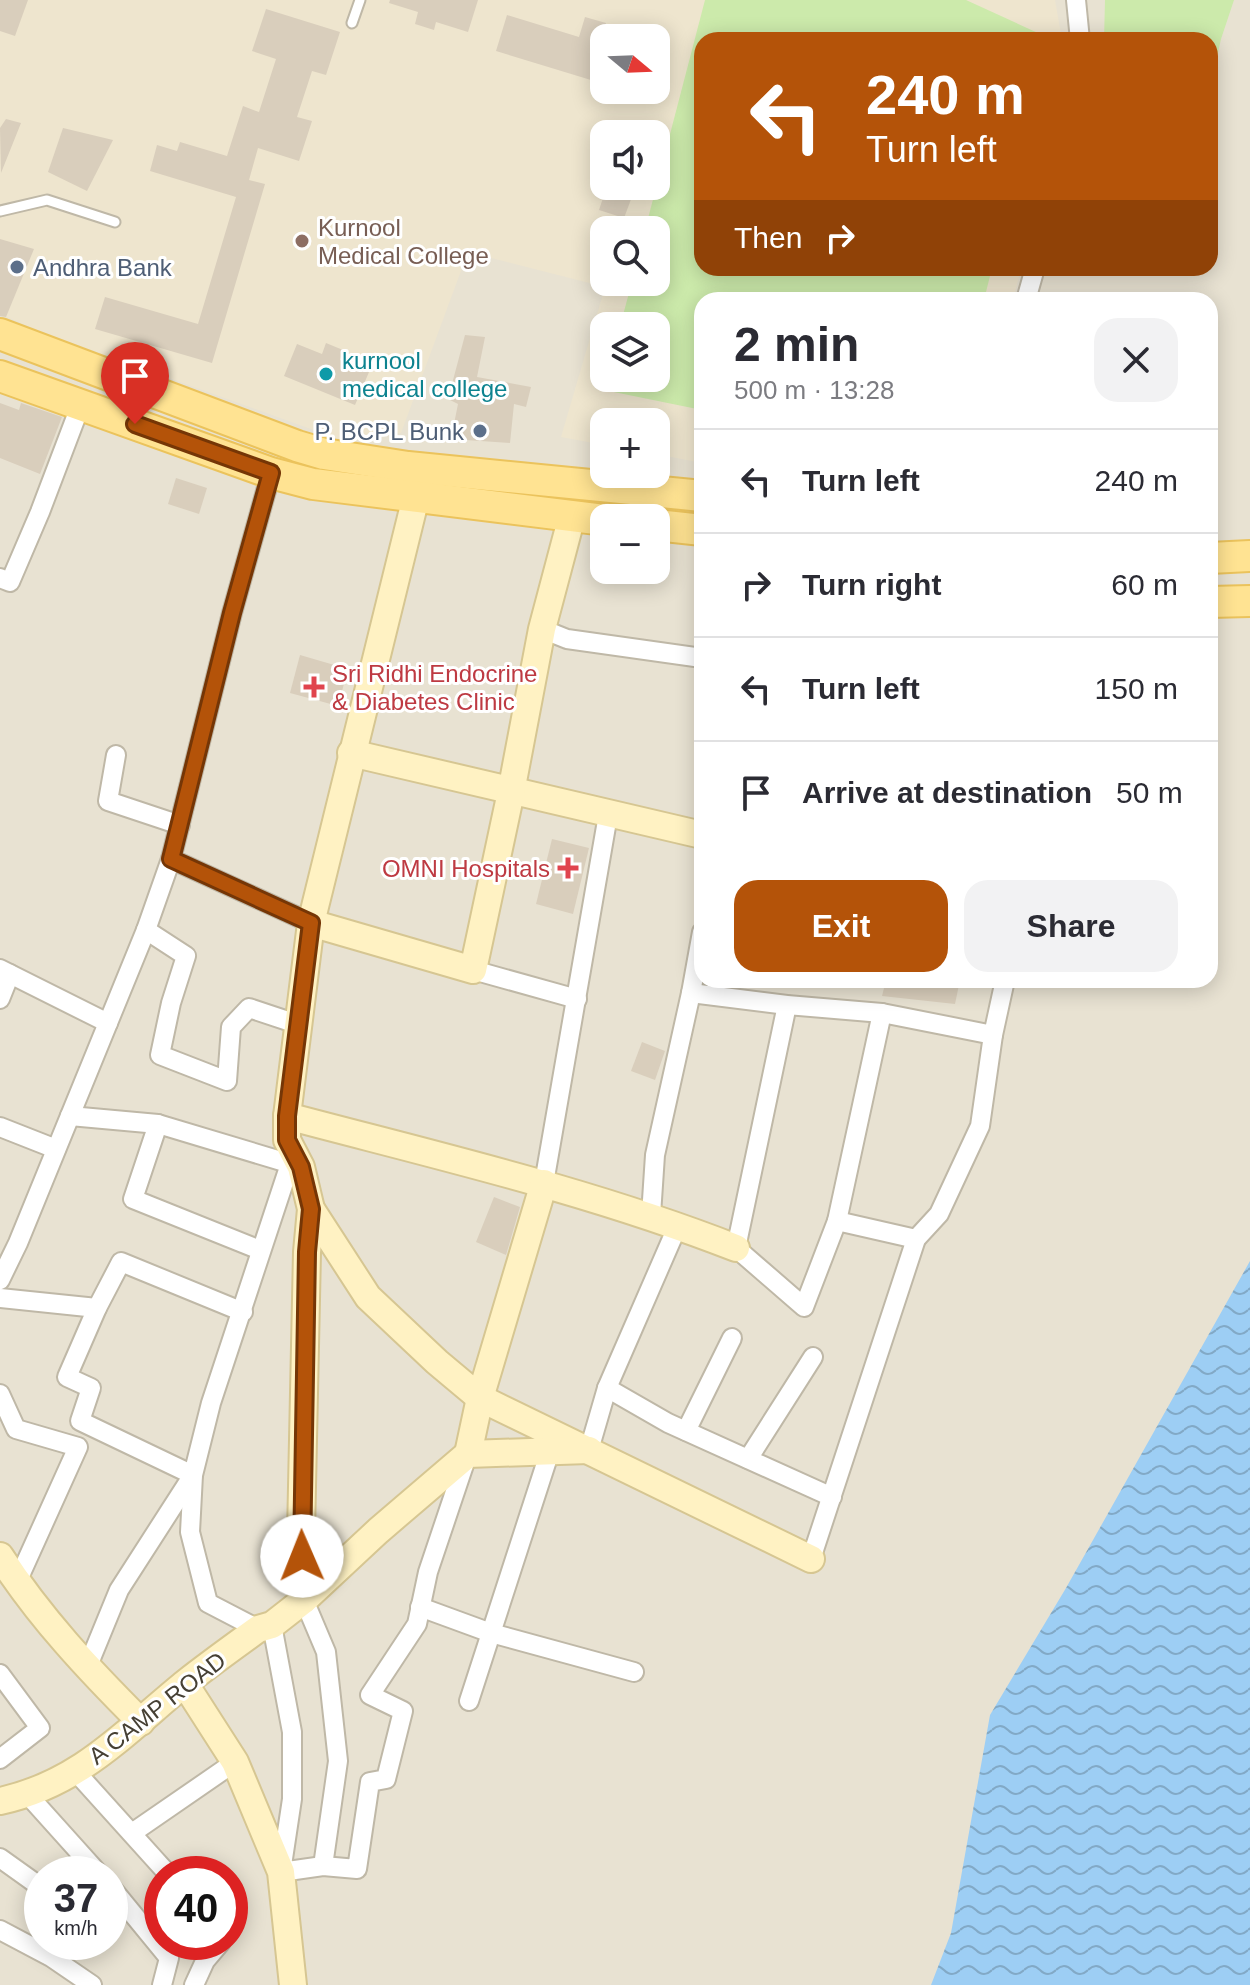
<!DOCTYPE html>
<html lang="en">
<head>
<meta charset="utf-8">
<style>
	:root { --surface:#fff; --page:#f2f2f3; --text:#2b2b33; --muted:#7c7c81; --line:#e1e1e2; --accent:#b45309 }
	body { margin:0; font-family:Arial,sans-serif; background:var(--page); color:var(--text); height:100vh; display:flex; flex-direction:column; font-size:30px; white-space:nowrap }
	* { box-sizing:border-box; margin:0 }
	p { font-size:26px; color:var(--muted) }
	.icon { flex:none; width:44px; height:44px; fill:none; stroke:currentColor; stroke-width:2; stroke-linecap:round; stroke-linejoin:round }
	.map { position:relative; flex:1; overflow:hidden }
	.sheet { position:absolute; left:694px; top:292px; width:524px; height:696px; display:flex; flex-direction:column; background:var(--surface); border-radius:24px; box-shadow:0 4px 20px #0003 }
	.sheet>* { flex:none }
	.top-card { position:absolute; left:694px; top:32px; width:524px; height:244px; border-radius:24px; box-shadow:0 4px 20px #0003; background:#b45309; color:#fff; overflow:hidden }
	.needle { width:52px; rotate:109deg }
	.controls { position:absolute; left:590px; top:24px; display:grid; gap:16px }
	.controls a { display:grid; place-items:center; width:80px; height:80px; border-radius:16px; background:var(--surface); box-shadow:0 4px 20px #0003; font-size:40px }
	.speed { position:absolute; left:24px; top:1856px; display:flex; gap:16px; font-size:40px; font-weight:700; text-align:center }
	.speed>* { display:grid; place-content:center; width:104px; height:104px; border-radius:50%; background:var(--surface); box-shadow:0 4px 20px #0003; line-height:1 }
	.speed small { font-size:20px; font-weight:400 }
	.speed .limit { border:12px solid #d22; background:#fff; color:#111 }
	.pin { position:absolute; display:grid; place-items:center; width:68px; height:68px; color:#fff; margin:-82px -34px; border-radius:50% 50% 50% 0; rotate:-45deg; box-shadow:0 0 8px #0007 }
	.pin .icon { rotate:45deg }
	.me { position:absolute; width:88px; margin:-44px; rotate:359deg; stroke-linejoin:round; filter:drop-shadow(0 0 6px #0008) }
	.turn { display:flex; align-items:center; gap:28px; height:168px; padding:0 40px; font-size:36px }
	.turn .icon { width:104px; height:104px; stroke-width:2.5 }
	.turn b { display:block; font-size:56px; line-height:68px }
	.then { display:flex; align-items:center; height:76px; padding:0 40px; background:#0003; gap:16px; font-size:30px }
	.round { display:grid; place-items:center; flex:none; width:84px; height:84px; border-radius:24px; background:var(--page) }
	.overview { display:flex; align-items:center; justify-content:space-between; height:136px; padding:0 40px }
	h1 { font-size:48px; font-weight:800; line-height:60px }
	.action { display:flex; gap:16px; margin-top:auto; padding:16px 40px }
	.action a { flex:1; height:92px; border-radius:24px; background:var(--accent); color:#fff; font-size:32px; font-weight:800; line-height:92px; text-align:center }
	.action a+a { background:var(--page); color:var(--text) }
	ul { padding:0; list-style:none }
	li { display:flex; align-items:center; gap:24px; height:104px; padding:0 40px; border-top:2px solid var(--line) }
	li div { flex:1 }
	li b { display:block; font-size:30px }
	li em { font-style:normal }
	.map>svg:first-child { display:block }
</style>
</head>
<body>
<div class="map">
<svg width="1250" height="1985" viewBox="0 0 1250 1985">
	<defs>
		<pattern id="water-waves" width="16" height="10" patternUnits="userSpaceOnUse" patternTransform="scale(2)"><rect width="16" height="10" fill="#9dcef4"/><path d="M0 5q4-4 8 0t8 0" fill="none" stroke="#82a9c6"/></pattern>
	</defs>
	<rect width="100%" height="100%" fill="#f3efe5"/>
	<!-- residential -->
	<path fill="#e8e2d2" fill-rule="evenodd" d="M0,0H1250V1985H0ZM604,38H656V90H604ZM702,40H1210V268H702ZM604,134H656V186H604ZM604,230H656V282H604ZM702,300H1210V980H702ZM604,326H656V378H604ZM604,422H656V474H604ZM604,518H656V570H604ZM42,1874H110V1942H42ZM162,1874H230V1942H162Z"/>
	<!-- education -->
	<path fill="#eee5ce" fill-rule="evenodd" d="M0,0H1055L1062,40H702V268H1021L1013,300H702V463L656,454V422H604V445L561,437L605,287L468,252L401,433L347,442L41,332L0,314ZM604,38H656V90H604ZM604,134H656V186H604ZM604,230H656V282H604ZM604,326H656V378H604Z"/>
	<!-- park -->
	<g fill="#cceaab">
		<path d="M705,0H966L1049,38L702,40V268H992L984,300H702V410L604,390L607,378H656V326H620L632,282H656V230H645Z"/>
		<path d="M1105,0H1234L1221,39L1210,89V40H1104Z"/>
	</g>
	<!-- water -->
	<path fill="url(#water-waves)" d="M1250,1261V1985H931L951,1933L990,1715L1066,1588Z"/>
	<!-- building -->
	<g fill="#d9cebc">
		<path d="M0,0H28L15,36L0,31Z"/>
		<path d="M390,0H478L468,32L436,22L434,30L415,24L418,12L389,3Z"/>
		<path d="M266,9L340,32L326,75L312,71L297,117L312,121L299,161L258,148L249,180L265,184L212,363L95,329L105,297L198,324L236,197L150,171L157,145L177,151L180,142L227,156L243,106L259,112L276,59L252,51Z"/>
		<path d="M507,15L579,37L585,17L606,23L600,44L604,45V84L496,51Z"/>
		<path d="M6,119L21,123L1,173L0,128Z"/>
		<path d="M63,128L113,140L87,191L48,172Z"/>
		<path d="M607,186H636L624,218L599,210Z"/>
		<path d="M0,239L34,249L6,317L0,316Z"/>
		<path d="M465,335L485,337L477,377L531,387L526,407L514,404L510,443L451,439L458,404L448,399Z"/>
		<path d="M326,343L343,350L340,360L369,372L355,405L284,376L297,344L322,354Z"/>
		<path d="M0,403L19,410L21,403L62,417L40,474L0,458Z"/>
		<path d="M176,478L207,488L199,514L168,504Z"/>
		<path d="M300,655L348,669L338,706L290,693Z"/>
		<path d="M552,839L589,848L573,914L536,904Z"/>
		<path d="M886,980H960L955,1004L882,996Z"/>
		<path d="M642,1042L665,1051L655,1080L631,1071Z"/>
		<path d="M494,1197L520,1207L506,1255L476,1242Z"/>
	</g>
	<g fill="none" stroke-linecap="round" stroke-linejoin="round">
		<!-- lane casing -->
		<g stroke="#bfb8a7" stroke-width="13">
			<g id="lane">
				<path d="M352,23L360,0"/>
				<path d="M0,211L47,200L115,222"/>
			</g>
		</g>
		<!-- street casing -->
		<g stroke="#bfb8a7" stroke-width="22">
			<g id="street">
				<path d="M1076,0L1080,40"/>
				<path d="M1026,300L1035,268"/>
				<path d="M0,578L10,582L40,512L81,404"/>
				<path d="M542,629L567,639L702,658"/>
				<path d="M116,755L108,801L180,825"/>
				<path d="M171,859L311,923"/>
				<path d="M146,930L186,956L171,1003L160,1055L227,1081L231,1027L249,1008L297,1024"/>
				<path d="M0,969L108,1023"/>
				<path d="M473,970L577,999"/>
				<path d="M691,993L787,1005L882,1013L993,1035"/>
				<path d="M0,999L10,974"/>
				<path d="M787,1005L736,1248L804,1307L837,1221L916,1239"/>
				<path d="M70,1116L158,1124L301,1167"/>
				<path d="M158,1124L133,1199L260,1250"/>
				<path d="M0,1127L56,1149"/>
				<path d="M544,1183L608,815"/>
				<path d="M651,1215L655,1155L691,993L702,932"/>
				<path d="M837,1221L882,1013"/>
				<path d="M0,1280L18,1243L146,930L171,859L232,613L271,473"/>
				<path d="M0,1298L97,1308L121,1262L243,1312"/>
				<path d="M97,1308L67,1377L91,1388L80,1421L193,1475"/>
				<path d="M607,1388L668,1423L832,1497"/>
				<path d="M0,1394L16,1429L78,1447L17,1582"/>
				<path d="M686,1431L732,1338"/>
				<path d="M589,1450L607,1388L678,1225"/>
				<path d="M748,1459L813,1357"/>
				<path d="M811,1559L916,1239L939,1214L980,1126L993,1035L1005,980"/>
				<path d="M304,1600L326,1652L338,1761L323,1866"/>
				<path d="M420,1607L491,1633L634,1672"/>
				<path d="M272,1625L292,1732V1799L281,1872L323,1866L357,1869L370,1782L386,1779L403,1711L370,1695L417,1624L428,1572L467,1456"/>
				<path d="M258,1629L208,1603L190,1532L193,1475L211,1403L290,1164"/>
				<path d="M87,1668L119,1590L191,1478"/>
				<path d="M0,1674L40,1728L0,1759"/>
				<path d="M469,1701L550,1451"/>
				<path d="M76,1772L168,1874"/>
				<path d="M28,1795L99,1874"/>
				<path d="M132,1833L235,1762"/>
				<path d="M0,1858L42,1888"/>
				<path d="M110,1886L169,1958L162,1985"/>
				<path d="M0,1930L51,1957L92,1985"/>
				<path d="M194,1985L205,1961L221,1942"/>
			</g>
		</g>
		<!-- secondary casing -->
		<g stroke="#d6c692" stroke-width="30">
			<g id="secondary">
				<path d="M351,753L702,835"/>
				<path d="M311,923L473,970L511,792L542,629L572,516"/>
				<path d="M287,1116C438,1156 590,1191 736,1248"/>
				<path d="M311,1209L368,1297L437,1362L480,1398L811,1559"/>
				<path d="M468,1454L480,1398L544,1183"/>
				<path d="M0,1556C40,1618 89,1670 141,1722"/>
				<path d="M304,1600L301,1534L307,1252L311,1209L301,1167L287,1140V1116L311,923L416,497"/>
				<path d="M185,1684L235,1762L281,1872L293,1985"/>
				<path d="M0,1801C79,1784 124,1733 184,1684C208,1665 233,1647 258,1629L272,1625L304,1600L378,1531L468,1454L589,1450"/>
			</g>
		</g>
		<!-- primary casing -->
		<g stroke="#ebc35c" stroke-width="34">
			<g id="primary">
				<path d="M0,334L297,446L324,454L408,467L702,496"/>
				<path d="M0,376L271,473L313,484L604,520"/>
				<path d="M656,525L702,530"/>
				<path d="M1210,558L1250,556"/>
				<path d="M1210,602L1250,601"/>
			</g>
		</g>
		<!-- lane -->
		<use href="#lane" stroke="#fff" stroke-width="9"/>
		<!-- street -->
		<use href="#street" stroke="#fff" stroke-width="18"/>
		<!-- secondary -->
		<use href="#secondary" stroke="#fff2c3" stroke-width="26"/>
		<!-- primary -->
		<use href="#primary" stroke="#ffe392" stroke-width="30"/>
	</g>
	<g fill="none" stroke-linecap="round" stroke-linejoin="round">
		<!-- route casing -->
		<g stroke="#753606" stroke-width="20">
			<path id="route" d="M135,424L271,473L232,613L171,859L311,923L287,1116V1140L301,1167L311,1209L307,1252L302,1556"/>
		</g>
		<!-- route -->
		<use href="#route" stroke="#b45309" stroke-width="14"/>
	</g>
	<!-- markers -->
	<circle fill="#8d6e63" stroke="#fff" stroke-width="3" cx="302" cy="241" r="8"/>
	<g fill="#5c6f8a" stroke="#fff" stroke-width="3">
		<circle cx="17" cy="267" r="8"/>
		<circle cx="480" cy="431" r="8"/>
	</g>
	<circle fill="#0f9aa8" stroke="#fff" stroke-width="3" cx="326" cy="374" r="8"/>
	<g fill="#e0444e" stroke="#fff" stroke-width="3">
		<path d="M310 675h8v8h8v8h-8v8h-8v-8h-8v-8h8z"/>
		<path d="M564 856h8v8h8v8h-8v8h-8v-8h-8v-8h8z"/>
	</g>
	<g text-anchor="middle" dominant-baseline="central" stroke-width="6" stroke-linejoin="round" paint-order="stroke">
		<!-- education labels -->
		<g font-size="24" fill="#785e54" stroke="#fff" text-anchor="start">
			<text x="318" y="227">Kurnool<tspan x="318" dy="28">Medical College</tspan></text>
		</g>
		<!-- service labels -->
		<g font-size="24" fill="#4e5e75" stroke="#fff" text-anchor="start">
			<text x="33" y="267">Andhra Bank</text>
			<text x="464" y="431" text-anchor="end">P. BCPL Bunk</text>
		</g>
		<!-- culture labels -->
		<g font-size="24" fill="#0d838f" stroke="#fff" text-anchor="start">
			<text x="342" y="360">kurnool<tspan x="342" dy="28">medical college</tspan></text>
		</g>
		<!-- health labels -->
		<g font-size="24" fill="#be3a42" stroke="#fff" text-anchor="start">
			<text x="332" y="673">Sri Ridhi Endocrine<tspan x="332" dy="28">&amp; Diabetes Clinic</tspan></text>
			<text x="550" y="868" text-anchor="end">OMNI Hospitals</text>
		</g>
		<!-- street labels -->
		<g font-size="24" fill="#464034" stroke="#fff">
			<text transform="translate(157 1708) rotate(-38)">A CAMP ROAD</text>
		</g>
	</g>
</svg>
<div class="controls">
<a><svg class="needle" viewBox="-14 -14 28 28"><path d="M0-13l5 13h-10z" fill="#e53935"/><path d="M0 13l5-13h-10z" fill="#7c7c81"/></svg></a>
<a><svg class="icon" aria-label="sound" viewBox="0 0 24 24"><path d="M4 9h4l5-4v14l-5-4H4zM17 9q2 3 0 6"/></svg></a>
<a><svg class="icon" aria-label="search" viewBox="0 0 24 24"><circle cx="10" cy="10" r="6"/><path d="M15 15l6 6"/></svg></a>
<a><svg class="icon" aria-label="layers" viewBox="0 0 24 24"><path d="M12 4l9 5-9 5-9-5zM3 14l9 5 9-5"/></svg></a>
<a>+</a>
<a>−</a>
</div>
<div class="speed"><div>37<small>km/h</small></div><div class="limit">40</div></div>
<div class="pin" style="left:135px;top:424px;background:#d93025"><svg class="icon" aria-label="arrive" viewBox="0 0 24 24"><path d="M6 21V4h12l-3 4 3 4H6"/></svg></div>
<svg class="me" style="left:302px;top:1556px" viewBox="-20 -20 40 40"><circle r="19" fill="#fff"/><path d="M0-13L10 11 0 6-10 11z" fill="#b45309"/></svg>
<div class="top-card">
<div class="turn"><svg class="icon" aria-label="left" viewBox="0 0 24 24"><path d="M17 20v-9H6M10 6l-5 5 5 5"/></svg><div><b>240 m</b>Turn left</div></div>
<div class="then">Then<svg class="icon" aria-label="right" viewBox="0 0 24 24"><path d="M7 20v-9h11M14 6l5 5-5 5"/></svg></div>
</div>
<section class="sheet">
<div class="overview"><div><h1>2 min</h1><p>500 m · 13:28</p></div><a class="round"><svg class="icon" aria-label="close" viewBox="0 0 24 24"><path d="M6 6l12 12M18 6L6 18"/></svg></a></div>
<ul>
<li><svg class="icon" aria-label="left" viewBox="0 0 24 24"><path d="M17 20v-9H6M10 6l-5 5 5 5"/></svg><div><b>Turn left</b></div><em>240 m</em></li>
<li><svg class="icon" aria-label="right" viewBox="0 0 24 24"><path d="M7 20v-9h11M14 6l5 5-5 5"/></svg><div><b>Turn right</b></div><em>60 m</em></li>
<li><svg class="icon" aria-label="left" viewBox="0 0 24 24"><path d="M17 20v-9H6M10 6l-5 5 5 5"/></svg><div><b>Turn left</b></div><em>150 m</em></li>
<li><svg class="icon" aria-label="arrive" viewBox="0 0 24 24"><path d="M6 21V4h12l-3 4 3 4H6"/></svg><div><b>Arrive at destination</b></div><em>50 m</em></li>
</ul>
<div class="action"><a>Exit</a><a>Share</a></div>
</section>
</div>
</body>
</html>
